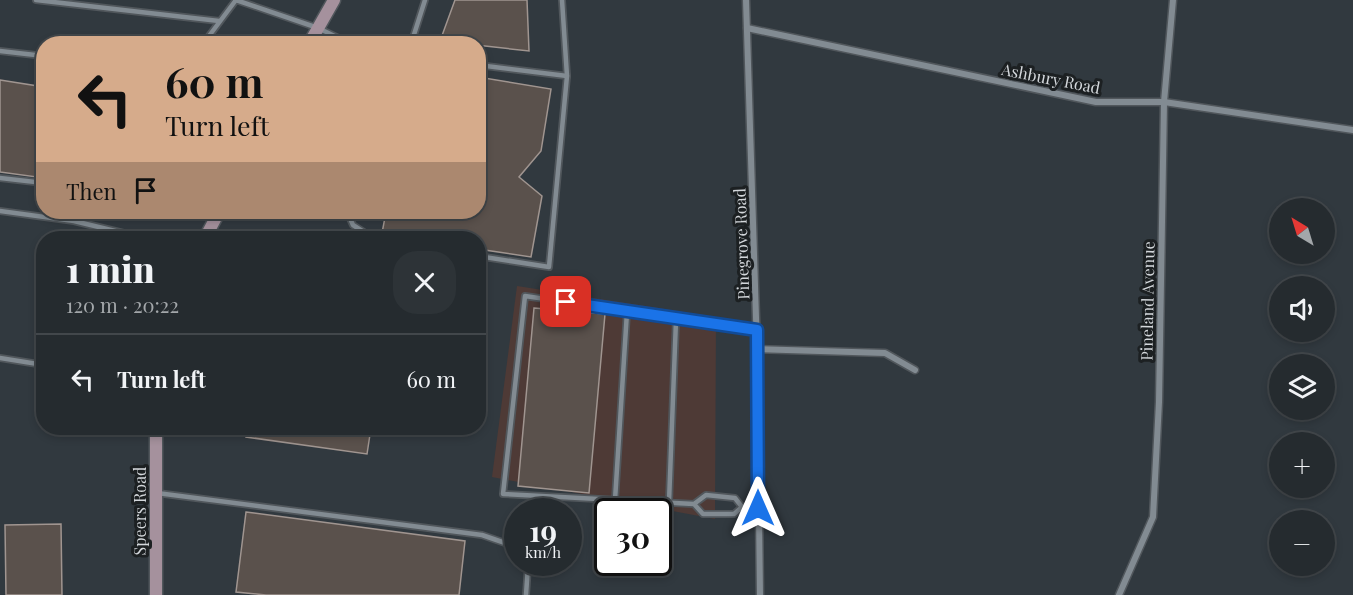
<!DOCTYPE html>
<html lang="en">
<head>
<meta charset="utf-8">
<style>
	:root { --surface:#252b2f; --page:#2d3337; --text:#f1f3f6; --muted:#a3a7aa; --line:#42474b }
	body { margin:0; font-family:"Playfair Display",serif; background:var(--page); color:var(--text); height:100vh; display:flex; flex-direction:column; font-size:22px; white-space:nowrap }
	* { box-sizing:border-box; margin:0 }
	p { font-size:20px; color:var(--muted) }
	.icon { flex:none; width:33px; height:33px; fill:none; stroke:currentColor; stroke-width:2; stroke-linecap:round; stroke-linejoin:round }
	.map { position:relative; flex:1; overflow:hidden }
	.sheet { position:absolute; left:36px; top:231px; width:450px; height:204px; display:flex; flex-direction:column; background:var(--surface); border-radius:24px; box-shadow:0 3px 9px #0003,0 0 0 2px var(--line) }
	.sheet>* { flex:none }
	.guide { position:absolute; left:36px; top:36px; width:450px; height:183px; border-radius:24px; box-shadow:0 3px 9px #0003,0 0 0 2px var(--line); background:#d6ab8b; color:#111; overflow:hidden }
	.needle { width:39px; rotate:322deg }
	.fabs { position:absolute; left:1269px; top:198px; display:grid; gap:12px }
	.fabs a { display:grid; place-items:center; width:66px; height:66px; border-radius:50%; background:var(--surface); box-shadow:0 3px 9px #0003,0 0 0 2px var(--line); font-size:30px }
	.speed { position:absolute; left:504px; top:498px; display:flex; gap:12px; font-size:30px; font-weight:700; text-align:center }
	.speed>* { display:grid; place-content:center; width:78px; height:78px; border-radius:50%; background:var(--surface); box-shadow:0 3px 9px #0003,0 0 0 2px var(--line); line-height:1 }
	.speed small { font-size:15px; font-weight:400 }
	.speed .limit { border:3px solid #111; border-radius:9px; background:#fff; color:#111 }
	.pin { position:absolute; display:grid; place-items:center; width:51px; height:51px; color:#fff; margin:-26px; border-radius:12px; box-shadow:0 3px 9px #0006 }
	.me { position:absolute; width:66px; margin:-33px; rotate:0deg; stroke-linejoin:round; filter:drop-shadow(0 0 4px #0008) }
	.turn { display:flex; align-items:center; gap:21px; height:126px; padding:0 30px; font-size:27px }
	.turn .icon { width:78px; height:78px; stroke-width:2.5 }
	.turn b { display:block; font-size:42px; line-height:51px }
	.then { display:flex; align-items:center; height:57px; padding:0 30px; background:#0003; gap:12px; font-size:22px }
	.round { display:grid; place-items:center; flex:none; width:63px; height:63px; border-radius:24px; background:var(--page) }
	.headline { display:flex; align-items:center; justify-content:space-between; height:102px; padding:0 30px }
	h1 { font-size:36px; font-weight:800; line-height:45px }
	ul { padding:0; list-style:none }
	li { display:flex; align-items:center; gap:18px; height:90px; padding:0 30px; border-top:2px solid var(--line) }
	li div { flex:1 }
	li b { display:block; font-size:22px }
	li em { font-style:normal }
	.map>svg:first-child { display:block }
</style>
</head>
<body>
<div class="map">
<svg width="1353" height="595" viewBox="0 0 1353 595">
	<rect width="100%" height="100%" fill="#31393f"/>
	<!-- commercial -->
	<path fill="#4e3a36" d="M517,286L716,317L715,519L492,477Z"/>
	<!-- building -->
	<g fill="#5a514c" stroke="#a09590" stroke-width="1.5">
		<path d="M455,0H527L529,51L440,41Z"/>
		<path d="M478,77L551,89L541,151L519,177L542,196L531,257L478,249V238H418L382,233L386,212H478Z"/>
		<path d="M0,80L44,87V178L0,172Z"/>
		<path d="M534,308L605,314L589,493L518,486Z"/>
		<path d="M247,428H371L367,454L246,437Z"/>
		<path d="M246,512L465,541L459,595H266L236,592Z"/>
		<path d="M61,524L62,595H6L5,525Z"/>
	</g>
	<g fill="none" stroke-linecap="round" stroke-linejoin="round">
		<!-- lane casing -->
		<g stroke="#51575c" stroke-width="8">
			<g id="lane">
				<path d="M36,0L219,21"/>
				<path d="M236,0L318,28L351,44"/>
				<path d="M562,0L567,76"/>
				<path d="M203,44L236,0"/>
				<path d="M411,44L425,0"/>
				<path d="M0,51L44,56"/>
				<path d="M478,65L567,76L549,267L478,256"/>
				<path d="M0,178L44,183"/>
				<path d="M0,211L74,221L144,238"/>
				<path d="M347,212L353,225L373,238"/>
				<path d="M0,358L44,365"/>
				<path d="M157,493L482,535L508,544L518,554"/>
				<path d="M615,500L627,312"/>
				<path d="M669,502L676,320"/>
				<path d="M694,504L703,514H734L742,507L735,498L706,495L694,504L503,494L525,296L757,330"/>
				<path d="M742,507L758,508"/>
				<path d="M525,562L528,566L526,595"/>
			</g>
		</g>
		<!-- street casing -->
		<g stroke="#51575c" stroke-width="9">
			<g id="street">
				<path d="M746,0L757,349L760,595"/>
				<path d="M747,28L1096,102H1164L1353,130"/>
				<path d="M757,349L885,353L915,370"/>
				<path d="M1119,595L1153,517L1159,402L1164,102L1173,0"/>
			</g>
		</g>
		<!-- secondary casing -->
		<g stroke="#51575c" stroke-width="15">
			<g id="secondary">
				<path d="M309,44L334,0"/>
				<path d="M205,238L219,212"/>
				<path d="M156,595V428"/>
			</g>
		</g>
		<!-- lane -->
		<use href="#lane" stroke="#828b92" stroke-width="4.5"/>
		<!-- street -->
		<use href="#street" stroke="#828b92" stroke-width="6"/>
		<!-- secondary -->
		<use href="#secondary" stroke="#a5919d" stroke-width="12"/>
	</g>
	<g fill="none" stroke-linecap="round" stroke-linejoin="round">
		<!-- route casing -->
		<g stroke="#114b97" stroke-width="15">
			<path id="route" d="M566,302L757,330L758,508"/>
		</g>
		<!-- route -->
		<use href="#route" stroke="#1a73e8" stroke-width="10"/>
	</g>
	<g text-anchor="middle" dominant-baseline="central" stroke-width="6" stroke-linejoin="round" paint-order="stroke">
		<!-- street labels -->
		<g font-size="16" fill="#d3d7db" stroke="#1c2022">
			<text transform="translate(1051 78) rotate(11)">Ashbury Road</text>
			<text transform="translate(741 244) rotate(-92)">Pinegrove Road</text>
			<text transform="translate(1147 301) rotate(-89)">Pineland Avenue</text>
			<text transform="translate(139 511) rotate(-90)">Speers Road</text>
		</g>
	</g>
</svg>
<div class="fabs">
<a><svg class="needle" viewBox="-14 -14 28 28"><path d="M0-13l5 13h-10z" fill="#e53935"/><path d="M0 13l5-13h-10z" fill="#a3a7aa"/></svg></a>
<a><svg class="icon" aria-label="sound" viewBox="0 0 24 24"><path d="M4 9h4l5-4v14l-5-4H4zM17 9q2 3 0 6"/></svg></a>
<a><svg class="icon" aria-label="layers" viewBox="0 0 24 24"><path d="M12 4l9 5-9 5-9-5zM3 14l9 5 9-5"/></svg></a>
<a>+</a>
<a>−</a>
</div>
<div class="speed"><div>19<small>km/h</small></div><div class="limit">30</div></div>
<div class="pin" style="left:566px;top:302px;background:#d93025"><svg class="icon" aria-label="arrive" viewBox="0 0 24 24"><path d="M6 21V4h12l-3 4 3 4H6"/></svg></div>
<svg class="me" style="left:758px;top:508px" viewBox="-20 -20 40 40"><path d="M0-17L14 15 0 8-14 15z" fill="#1a73e8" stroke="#fff" stroke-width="4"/></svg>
<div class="guide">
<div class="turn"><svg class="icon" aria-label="left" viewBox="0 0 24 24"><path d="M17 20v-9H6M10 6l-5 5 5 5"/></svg><div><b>60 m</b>Turn left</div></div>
<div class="then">Then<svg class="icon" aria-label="arrive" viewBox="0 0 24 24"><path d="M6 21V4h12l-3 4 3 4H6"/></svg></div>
</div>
<section class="sheet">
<div class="headline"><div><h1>1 min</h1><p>120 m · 20:22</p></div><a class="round"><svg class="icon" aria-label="close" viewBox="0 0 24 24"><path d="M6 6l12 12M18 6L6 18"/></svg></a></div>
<ul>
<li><svg class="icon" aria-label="left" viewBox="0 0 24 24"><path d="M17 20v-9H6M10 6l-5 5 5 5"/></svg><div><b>Turn left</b></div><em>60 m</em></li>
</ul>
</section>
</div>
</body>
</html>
